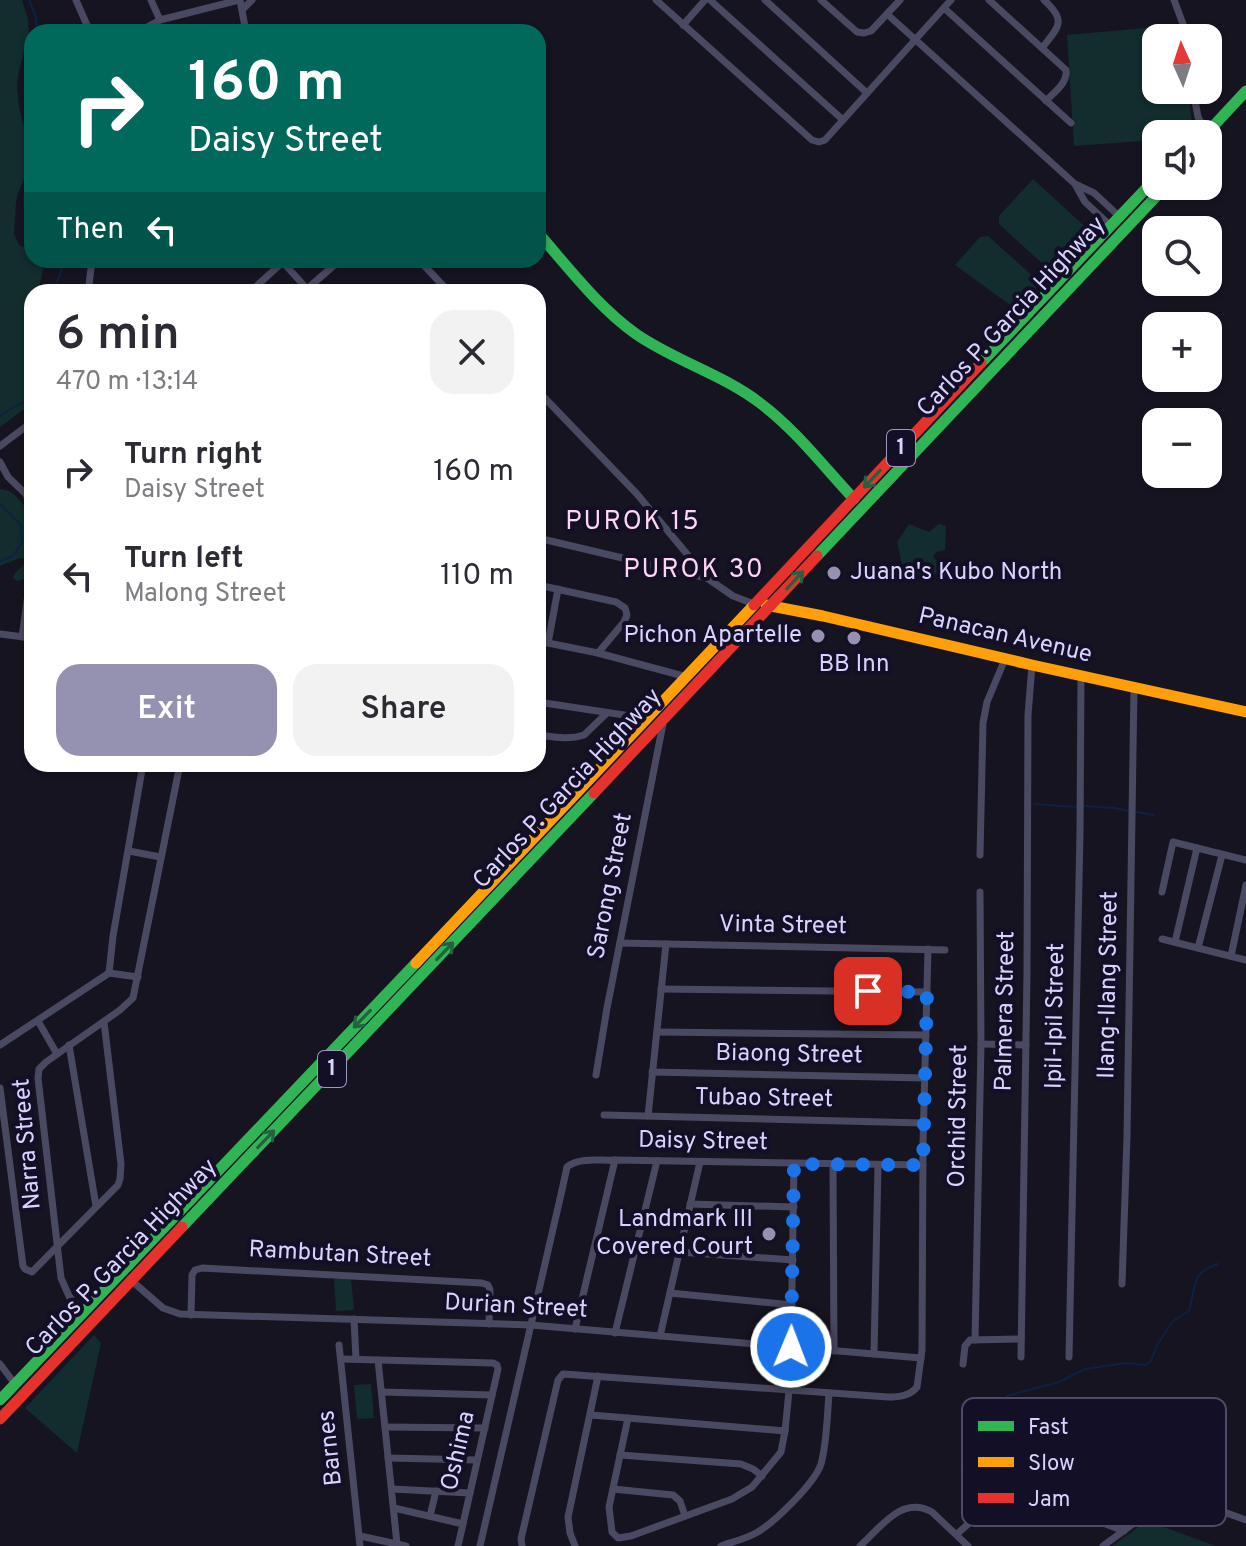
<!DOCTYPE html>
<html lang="en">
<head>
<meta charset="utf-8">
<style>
	:root { --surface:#fff; --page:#f2f2f3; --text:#2b2b33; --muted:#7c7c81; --accent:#9591b1 }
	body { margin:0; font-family:Overpass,sans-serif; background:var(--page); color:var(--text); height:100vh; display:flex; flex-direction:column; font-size:30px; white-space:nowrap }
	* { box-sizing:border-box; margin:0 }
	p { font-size:26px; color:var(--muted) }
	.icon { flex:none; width:44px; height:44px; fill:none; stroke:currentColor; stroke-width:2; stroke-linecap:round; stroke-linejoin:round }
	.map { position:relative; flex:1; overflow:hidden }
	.sheet { position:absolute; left:24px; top:284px; width:522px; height:488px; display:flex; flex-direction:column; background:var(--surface); border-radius:24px; box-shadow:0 2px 6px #0004 }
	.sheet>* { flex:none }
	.guide { position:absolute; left:24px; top:24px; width:522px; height:244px; border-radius:24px; box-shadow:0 2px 6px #0004; background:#00695c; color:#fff; overflow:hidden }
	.needle { width:52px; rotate:357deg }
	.buttons { position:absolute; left:1142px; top:24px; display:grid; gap:16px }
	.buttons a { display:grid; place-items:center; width:80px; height:80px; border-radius:16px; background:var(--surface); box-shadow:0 2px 6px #0004; font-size:40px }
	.pin { position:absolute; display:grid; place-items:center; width:68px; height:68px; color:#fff; margin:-34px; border-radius:16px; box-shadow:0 4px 12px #0006 }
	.me { position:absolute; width:88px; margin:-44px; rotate:1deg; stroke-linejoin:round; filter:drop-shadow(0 0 6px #0008) }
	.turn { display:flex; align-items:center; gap:28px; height:168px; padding:0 32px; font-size:36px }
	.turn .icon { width:104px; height:104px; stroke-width:2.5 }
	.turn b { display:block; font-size:56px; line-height:68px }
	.then { display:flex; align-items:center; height:76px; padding:0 32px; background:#0003; gap:16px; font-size:30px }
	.round { display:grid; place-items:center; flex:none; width:84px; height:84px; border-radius:24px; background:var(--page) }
	.head { display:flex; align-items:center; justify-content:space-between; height:136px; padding:0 32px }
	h1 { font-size:48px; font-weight:600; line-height:60px }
	.action { display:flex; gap:16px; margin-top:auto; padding:16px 32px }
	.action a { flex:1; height:92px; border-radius:24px; background:var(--accent); color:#fff; font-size:32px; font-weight:600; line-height:92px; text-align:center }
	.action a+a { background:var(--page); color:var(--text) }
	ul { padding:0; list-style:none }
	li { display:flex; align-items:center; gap:24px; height:104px; padding:0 32px }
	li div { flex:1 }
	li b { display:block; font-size:30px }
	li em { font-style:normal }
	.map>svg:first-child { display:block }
</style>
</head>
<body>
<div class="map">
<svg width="1246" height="1546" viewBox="0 0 1246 1546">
	<rect width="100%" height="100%" fill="#161421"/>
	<!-- green -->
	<g fill="#132c2d">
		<path d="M0,0H22L28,20L29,35L19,70L17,85L19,106L32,161L18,193L16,202L14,234L19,245L32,251V260H42L43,270L38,292H32V314L24,345L32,349V406L27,407L0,427Z"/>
		<path d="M1179,25L1181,38H1156V90H1188L1192,123L1183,134H1156V140L1074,146L1067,35Z"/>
		<path d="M1033,179L1091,232L1060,264L1046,267L999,224V216Z"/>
		<path d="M988,236L1035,278L1036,290L1017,310L955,265L980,237Z"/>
		<path d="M0,489C16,490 21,504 32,515V575L25,579L17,581L13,578L15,573L25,564V559L20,558L0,566Z"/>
		<path d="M909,524L929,532L939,524L946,526L945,550L936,552L933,557L939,563L938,574H924L913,578L904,573L897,542Z"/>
		<path d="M351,1278L354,1310L336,1311L334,1279Z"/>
		<path d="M94,1335L101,1343L77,1453L25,1408Z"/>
		<path d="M371,1384L374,1418L357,1419L354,1385Z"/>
		<path d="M1147,1521L1216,1546H1112Z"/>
	</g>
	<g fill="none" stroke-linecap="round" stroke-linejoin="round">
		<!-- stream -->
		<g stroke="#0d2144" stroke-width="2">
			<path d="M29,0L36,17L37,32"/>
			<path d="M32,56C23,82 26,106 32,133"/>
			<path d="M32,176C21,193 21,209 32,227"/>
			<path d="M52,292L60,275L63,260"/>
			<path d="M0,416L14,407L32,399"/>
			<path d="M0,504L21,525L22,542L13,556L0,561"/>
			<path d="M1034,804L1076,807"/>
			<path d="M1084,806L1114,808L1129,811"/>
			<path d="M1136,812L1154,815"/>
			<path d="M961,1466C971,1460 969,1452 977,1445C985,1439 993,1437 997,1427C1001,1416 999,1404 1007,1396L1059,1382L1085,1369L1126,1363L1146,1365L1151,1361L1157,1345L1173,1321L1189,1311C1196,1289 1189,1273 1218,1264"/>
		</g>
		<!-- street -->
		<g stroke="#4a4962" stroke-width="7">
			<path d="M76,0L90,32"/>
			<path d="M151,0L160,20"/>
			<path d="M240,0L246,32"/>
			<path d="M656,0L812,140L819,142L825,140L951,0"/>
			<path d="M710,0L843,120"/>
			<path d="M765,0L867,93"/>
			<path d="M821,0L857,32L864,33L871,31L900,0"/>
			<path d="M989,0L1066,70C1068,83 1054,92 1046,101"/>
			<path d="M1174,0L1183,24L1186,38"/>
			<path d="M944,8L1071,123"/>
			<path d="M243,9L252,0"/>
			<path d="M887,14L1075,184L1094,193L1120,217"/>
			<path d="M683,25L705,0"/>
			<path d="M138,32L160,20L239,0"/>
			<path d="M1042,48C1059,26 1067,21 1044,0"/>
			<path d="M1193,90L1198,117L1207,133"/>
			<path d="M1076,186L1085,202L1112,227"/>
			<path d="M92,260L89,285L95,292"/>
			<path d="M281,260L307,289L340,260"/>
			<path d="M419,260L449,292"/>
			<path d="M250,292L284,261"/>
			<path d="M538,391L637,494L707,578L733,596L754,604"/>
			<path d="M0,446L32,422"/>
			<path d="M0,462L8,477L32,500"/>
			<path d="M27,497L32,467"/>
			<path d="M538,538L707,578"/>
			<path d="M538,585L616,602L625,608L627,615L624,622L598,653"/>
			<path d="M0,634L32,638"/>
			<path d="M22,637L29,587L32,579"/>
			<path d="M538,641L598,653L687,677"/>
			<path d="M548,643L558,589"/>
			<path d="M538,702L644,718"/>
			<path d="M538,735C554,737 569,740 584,735L607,713"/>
			<path d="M129,851L160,857"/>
			<path d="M980,855L983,723L987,702L1005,659"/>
			<path d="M1162,892L1173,842L1246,860"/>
			<path d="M1162,939L1246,960"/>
			<path d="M1175,942L1197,848"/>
			<path d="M620,943L945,950"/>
			<path d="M1198,948L1222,855"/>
			<path d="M1231,956L1246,885"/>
			<path d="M109,973L113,936L143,764"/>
			<path d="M109,973L138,977"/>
			<path d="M661,989L927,992"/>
			<path d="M38,1021L57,1054"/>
			<path d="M657,1032L926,1035"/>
			<path d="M981,1044L1026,1045"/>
			<path d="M0,1045L109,973"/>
			<path d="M69,1045L96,1206"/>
			<path d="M652,1072L925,1078"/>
			<path d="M596,1075L607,1008L663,724"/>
			<path d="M0,1088L23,1266L25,1269L32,1272L118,1185L120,1179L121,1164L104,1022"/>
			<path d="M604,1115L923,1123"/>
			<path d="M648,1116L666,944"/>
			<path d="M833,1164L834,1351"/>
			<path d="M690,1204L794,1207"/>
			<path d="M679,1252L793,1260"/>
			<path d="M132,1281L163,1308L180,1314L531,1325L921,1358"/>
			<path d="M1122,1284L1127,1137L1134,687"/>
			<path d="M670,1293L792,1305"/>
			<path d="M83,1314L69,1296L61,1278L38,1078L39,1069L46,1062L120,1010L133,998L180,764"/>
			<path d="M191,1315L192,1275L195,1270L202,1268L482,1283L488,1285L490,1290L489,1324"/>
			<path d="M354,1319L356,1359"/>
			<path d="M575,1329L615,1160"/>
			<path d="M615,1333L657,1161"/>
			<path d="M660,1336L700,1162"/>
			<path d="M975,1340L981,1044L980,892"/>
			<path d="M339,1345L360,1546"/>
			<path d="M791,1347L794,1164"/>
			<path d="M874,1354L878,1165"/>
			<path d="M1021,1357L1027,973L1028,715L1032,665"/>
			<path d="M1069,1357L1080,833L1081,676"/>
			<path d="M341,1359L493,1363L497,1365L498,1369L458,1546"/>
			<path d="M378,1360L397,1544"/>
			<path d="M0,1364L15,1384"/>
			<path d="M963,1364L965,1346L970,1340L1021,1339"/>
			<path d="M382,1392L492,1395"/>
			<path d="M1023,1401L1017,1485L1020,1491L1124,1531"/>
			<path d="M591,1415L785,1431"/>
			<path d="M628,1418L609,1507L612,1532L618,1538L631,1536L732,1499L752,1487L781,1452L785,1431L789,1391"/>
			<path d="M385,1427L485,1428"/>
			<path d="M1067,1428L1065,1451L1068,1456L1246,1520"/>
			<path d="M620,1455L741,1464L753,1469L762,1476"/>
			<path d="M388,1458L477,1460"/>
			<path d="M1108,1471L1113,1434"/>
			<path d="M392,1489L470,1493"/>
			<path d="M613,1489L673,1495L680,1501L685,1516"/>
			<path d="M394,1508L463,1524"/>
			<path d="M430,1516L436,1491"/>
			<path d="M957,1534L985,1509H992L1016,1520"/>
			<path d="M360,1536L406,1546"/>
			<path d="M480,1546L562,1190L567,1167C579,1157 599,1161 615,1160L923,1165"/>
			<path d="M522,1546L521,1539L558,1380L563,1374L888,1397C899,1397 910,1396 917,1387L922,1350L923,1144L928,949"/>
			<path d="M575,1546L570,1533L568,1517L598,1376"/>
			<path d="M721,1546C732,1542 745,1539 756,1533C774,1523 815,1483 821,1464C827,1442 827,1417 829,1394"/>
			<path d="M860,1546C881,1527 902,1495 932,1512L968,1546"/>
			<path d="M1103,1546L1149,1512L1154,1506L1161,1490"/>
		</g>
		<!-- fast -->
		<g stroke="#30b455" stroke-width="11">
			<path d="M1206,134L1246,91"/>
			<path d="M538,233C569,268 598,307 636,334C675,361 722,374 760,403C796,430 823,466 854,499"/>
			<path d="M981,363L1156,178"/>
			<path d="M817,556L1166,186"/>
			<path d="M182,1227L594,793"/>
			<path d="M0,1400L416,963"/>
		</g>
		<!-- slow -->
		<g stroke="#ff9f0a" stroke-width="11">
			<path d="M766,605L823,616L1032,665L1246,712"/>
			<path d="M416,963L754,605"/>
		</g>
		<!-- jam -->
		<g stroke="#e5322d" stroke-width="11">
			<path d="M754,605L981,363"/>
			<path d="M594,793L817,556"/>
			<path d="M0,1419L182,1227"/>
		</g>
	</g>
	<!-- one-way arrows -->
	<defs><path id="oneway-shaft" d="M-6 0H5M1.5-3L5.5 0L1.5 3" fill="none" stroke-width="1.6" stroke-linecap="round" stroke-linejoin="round" transform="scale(2)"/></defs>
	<g stroke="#22623e">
		<use href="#oneway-shaft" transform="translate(872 479) rotate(133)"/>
		<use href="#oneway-shaft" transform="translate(795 580) rotate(-47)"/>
		<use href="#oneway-shaft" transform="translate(445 951) rotate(-46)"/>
		<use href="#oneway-shaft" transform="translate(362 1019) rotate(134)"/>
		<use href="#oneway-shaft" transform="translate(266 1139) rotate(-46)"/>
	</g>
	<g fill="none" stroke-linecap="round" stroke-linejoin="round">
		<!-- route -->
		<path stroke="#1a73e8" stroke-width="14" stroke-dasharray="0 25.2" d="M791,1347L794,1164L923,1165L927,992L868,991"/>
	</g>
	<!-- markers -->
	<g fill="#9591b1" stroke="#130f26" stroke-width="3">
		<circle cx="834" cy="573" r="8"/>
		<circle cx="818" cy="636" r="8"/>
		<circle cx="854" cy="638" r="8"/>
		<circle cx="769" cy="1234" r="8"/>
	</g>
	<g text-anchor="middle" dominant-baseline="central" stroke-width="8" stroke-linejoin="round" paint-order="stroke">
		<!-- shield labels -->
		<g fill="#130f26" stroke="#9e99be" stroke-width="2">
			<rect x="887" y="430" width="28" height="36" rx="6"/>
			<rect x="318" y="1051" width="28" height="36" rx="6"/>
		</g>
		<g font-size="22" font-weight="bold" fill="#d9d4ff">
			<text x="901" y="448">1</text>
			<text x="332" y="1069">1</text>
		</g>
		<!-- street labels -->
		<g font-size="24" fill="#d9d4ff" stroke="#130f26">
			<text transform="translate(1012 317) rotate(-47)">Carlos P. Garcia Highway</text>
			<text transform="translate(1005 636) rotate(13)">Panacan Avenue</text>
			<text transform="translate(568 789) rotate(-47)">Carlos P. Garcia Highway</text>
			<text transform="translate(611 886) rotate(-79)">Sarong Street</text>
			<text transform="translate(783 926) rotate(1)">Vinta Street</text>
			<text transform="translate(1109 985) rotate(-89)">Ilang-Ilang Street</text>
			<text transform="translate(1006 1011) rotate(-89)">Palmera Street</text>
			<text transform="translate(1056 1016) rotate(-89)">Ipil-Ipil Street</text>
			<text transform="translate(789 1055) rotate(1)">Biaong Street</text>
			<text transform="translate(764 1099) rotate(1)">Tubao Street</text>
			<text transform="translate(959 1116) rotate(-89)">Orchid Street</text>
			<text transform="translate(703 1142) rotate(1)">Daisy Street</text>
			<text transform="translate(28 1144) rotate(-95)">Narra Street</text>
			<text transform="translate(340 1255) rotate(3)">Rambutan Street</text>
			<text transform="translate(122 1258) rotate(-46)">Carlos P. Garcia Highway</text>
			<text transform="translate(516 1307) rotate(3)">Durian Street</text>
			<text transform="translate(331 1448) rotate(-96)">Barnes</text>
			<text transform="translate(459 1451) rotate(-77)">Oshima</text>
		</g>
		<!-- poi labels -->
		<g font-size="24" fill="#d9d4ff" stroke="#130f26" text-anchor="end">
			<text x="850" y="573" text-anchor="start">Juana's Kubo North</text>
			<text x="802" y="636">Pichon Apartelle</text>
			<text x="854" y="665" text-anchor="middle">BB Inn</text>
			<text x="753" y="1220">Landmark III<tspan x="753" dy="28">Covered Court</tspan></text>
		</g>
		<!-- neighbourhood labels -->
		<g font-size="26" letter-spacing="2" fill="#ffd6f0" stroke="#130f26">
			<text x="633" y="522">PUROK 15</text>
			<text x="694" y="570">PUROK 30</text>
		</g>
	</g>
	<!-- legend -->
	<rect x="962" y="1398" width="264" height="128" rx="12" fill="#130f26" stroke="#4e4a67" stroke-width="2"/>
	<rect x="978" y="1421" width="36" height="10" fill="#30b455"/>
	<rect x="978" y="1457" width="36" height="10" fill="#ff9f0a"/>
	<rect x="978" y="1493" width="36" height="10" fill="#e5322d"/>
	<g font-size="22" fill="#d9d4ff">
		<text x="1028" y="1434">Fast</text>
		<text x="1028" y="1470">Slow</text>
		<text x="1028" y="1506">Jam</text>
	</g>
</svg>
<div class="buttons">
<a><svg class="needle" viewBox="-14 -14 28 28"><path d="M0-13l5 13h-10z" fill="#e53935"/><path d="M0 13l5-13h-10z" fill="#7c7c81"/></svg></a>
<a><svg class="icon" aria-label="sound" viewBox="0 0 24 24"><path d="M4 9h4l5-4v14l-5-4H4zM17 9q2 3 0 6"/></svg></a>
<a><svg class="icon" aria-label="search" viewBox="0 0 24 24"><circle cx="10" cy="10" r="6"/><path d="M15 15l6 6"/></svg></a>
<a>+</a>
<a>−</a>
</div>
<div class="pin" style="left:868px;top:991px;background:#d93025"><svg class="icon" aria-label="arrive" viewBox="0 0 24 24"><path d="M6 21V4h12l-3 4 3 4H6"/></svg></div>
<svg class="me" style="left:791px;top:1347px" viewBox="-20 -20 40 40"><circle r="17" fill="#1a73e8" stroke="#fff" stroke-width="3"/><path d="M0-11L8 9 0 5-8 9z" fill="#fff"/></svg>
<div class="guide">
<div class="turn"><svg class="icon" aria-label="right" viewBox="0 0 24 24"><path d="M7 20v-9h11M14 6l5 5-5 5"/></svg><div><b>160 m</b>Daisy Street</div></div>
<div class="then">Then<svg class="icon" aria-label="left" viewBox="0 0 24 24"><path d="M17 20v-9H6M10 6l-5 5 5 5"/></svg></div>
</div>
<section class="sheet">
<div class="head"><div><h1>6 min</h1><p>470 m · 13:14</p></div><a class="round"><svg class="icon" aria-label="close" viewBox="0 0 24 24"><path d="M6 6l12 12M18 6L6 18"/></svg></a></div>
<ul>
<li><svg class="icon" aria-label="right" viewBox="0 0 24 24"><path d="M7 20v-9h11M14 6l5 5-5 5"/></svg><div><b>Turn right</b><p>Daisy Street</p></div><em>160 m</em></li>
<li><svg class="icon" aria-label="left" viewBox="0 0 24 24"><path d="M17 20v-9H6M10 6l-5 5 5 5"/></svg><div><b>Turn left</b><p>Malong Street</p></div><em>110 m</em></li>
</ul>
<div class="action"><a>Exit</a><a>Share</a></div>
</section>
</div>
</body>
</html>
